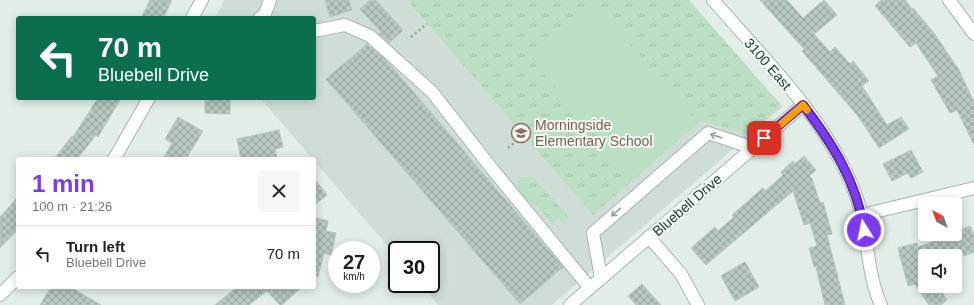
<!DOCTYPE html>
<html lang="en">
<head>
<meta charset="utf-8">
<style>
	:root { --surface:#fff; --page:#f6f6f6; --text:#202124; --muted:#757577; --line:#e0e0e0; --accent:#7c3aed }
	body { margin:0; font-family:Helvetica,sans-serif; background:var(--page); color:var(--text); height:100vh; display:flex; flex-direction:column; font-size:15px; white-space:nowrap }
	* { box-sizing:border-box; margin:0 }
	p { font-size:13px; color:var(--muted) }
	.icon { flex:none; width:22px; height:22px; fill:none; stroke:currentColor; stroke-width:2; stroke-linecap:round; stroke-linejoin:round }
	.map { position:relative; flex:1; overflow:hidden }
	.panel { position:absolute; left:16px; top:157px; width:300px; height:132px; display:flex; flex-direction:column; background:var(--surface); border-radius:4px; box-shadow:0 2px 10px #0003 }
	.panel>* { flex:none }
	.top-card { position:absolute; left:16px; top:16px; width:300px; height:84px; border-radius:4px; box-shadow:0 2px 10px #0003; background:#0b6e4f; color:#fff; overflow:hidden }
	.needle { width:26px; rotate:319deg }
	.buttons { position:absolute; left:918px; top:197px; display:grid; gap:8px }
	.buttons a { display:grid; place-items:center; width:44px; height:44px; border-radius:4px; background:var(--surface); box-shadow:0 2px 10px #0003; font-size:20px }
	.speed { position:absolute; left:328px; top:241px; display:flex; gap:8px; font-size:20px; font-weight:700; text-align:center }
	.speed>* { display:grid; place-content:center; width:52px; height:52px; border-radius:50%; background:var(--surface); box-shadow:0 2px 10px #0003; line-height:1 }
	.speed small { font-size:10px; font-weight:400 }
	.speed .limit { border:2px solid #111; border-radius:6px; background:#fff; color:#111 }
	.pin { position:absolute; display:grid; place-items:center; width:34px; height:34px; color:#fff; margin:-17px; border-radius:8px; box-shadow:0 2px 6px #0006 }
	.me { position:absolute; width:44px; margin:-22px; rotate:350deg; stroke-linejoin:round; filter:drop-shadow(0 0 3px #0008) }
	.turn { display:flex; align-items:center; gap:14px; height:84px; padding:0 16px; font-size:18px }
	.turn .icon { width:52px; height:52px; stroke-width:2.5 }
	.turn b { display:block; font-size:28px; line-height:34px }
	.round { display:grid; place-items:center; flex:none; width:42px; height:42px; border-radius:4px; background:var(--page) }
	.summary { display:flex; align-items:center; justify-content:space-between; height:68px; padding:0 16px }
	h1 { font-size:24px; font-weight:600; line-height:30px; color:var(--accent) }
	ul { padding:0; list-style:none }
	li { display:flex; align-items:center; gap:12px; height:56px; padding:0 16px; border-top:1px solid var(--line) }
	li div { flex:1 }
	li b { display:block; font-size:15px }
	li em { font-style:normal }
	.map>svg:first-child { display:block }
</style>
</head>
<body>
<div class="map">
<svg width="974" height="305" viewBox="0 0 974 305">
	<defs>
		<pattern id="grass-tufts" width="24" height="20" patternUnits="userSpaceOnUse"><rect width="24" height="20" fill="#badfc2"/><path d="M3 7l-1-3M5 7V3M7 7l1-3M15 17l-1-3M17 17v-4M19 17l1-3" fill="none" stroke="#a0c0a7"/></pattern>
		<pattern id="building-cross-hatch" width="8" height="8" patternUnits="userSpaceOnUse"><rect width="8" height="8" fill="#b7c8c0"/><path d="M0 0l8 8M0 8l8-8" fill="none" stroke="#94a49d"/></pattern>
	</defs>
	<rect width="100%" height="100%" fill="#e2ede7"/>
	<!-- built -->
	<path fill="#d0ddd6" d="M224,0H689L782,107L552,305H438L420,284H431V250H397V257L260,98H314V18H215Z"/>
	<!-- grass -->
	<g fill="url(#grass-tufts)">
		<path d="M407,0H689L781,105L748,134L701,121L593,215Z"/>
		<path d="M521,177H534L569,218L563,223L558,218L552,223L536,205L528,201L518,189V180Z"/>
	</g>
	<!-- garden -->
	<path fill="#badfc2" d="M592,0L693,117L629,173L528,55Z"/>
	<!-- building -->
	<g fill="url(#building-cross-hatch)" stroke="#b4c7be">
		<path d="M150,0H172L163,18H141Z"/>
		<path d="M325,0H348L352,10L330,17Z"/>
		<path d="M370,0H376L403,30L389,43L379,34L381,32L360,9Z"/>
		<path d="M760,0H787L803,18L824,0L837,15L814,34L830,52L835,47L850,64L853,61L869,81L862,86L887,125L901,117L909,129L879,148L858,116L802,51L804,49Z"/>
		<path d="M881,0H905L912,9L913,8L934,33L959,70L974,102V145L957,110L950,113L931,80L938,76L916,43L910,47L875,6Z"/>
		<path d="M367,44L386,60L563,267L520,304L326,79Z"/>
		<path d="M98,98H121L98,137L96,135L77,159H54L72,136L73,137Z"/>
		<path d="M205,98H230V114L205,113Z"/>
		<path d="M178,117L203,131L186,159H163L172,143L165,139Z"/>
		<path d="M279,130L283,147L275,149L277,159H241L237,139Z"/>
		<path d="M911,150L923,172L911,178L908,173L892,181L883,164Z"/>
		<path d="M804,156L816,170L809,176L812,179L820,203L823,202L832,234L827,235L845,305H825L816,267H814L809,248L817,246L810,223L804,225L793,191L706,265L691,248L715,227L718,231L734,217L732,215L763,188L765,191L783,175L781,172L793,161L795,164Z"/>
		<path d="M314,178L327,195L314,205Z"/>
		<path d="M18,197V229L0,248V217Z"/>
		<path d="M314,217L328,221L326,231L336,233L331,255L324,253L318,277L314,276Z"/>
		<path d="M970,226L974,235V252L964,256L962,250L946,256H925V262L922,263L925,286H938L947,300L941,305H929L915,284L908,286L900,256H898L900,255L898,248L917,243L918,247L955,234V232Z"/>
		<path d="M745,262L759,287L735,301L721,276Z"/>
		<path d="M642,284L661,305H636L628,296Z"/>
		<path d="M51,287H70L101,305H40Z"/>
		<path d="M237,287H302L282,305H280L267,291L249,305H215Z"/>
	</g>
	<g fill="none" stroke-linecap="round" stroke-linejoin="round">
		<!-- minor casing -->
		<g stroke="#a4b5ae" stroke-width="14">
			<g id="minor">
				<path d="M713,0C764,59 827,119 855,193C869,229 865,269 881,305"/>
				<path d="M949,0L974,34"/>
				<path d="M192,18L202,0"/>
				<path d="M260,18L265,14L270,0"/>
				<path d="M314,31L345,25L370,36L432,92L493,170L590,288"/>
				<path d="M114,159L149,98"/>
				<path d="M862,215L974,188"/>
				<path d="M649,237L681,274L698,305"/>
				<path d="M601,278L593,233L708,133L754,148"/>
				<path d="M0,295L18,277"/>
				<path d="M570,305L803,105"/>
			</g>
		</g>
		<!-- path -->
		<g stroke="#81b2a0" stroke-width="2.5" stroke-dasharray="2 3" stroke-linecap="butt">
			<path d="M411,37L427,24"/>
			<path d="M508,148L524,135"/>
		</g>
		<!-- minor -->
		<use href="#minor" stroke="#fff" stroke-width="12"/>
	</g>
	<!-- one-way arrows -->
	<defs><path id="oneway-shaft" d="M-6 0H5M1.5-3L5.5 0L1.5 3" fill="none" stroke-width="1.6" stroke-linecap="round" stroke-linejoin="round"/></defs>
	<g stroke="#909e9a">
		<use href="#oneway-shaft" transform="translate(716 136) rotate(-162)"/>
		<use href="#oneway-shaft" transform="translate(616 212) rotate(139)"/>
	</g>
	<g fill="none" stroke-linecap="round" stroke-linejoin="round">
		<!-- route casing -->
		<g stroke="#51269a" stroke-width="10">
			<path id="route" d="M764,138L803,105C832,143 857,182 864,230"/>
		</g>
		<!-- route -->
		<use href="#route" stroke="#7c3aed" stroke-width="7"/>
		<!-- slow -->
		<path stroke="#f59e0b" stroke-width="7" d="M779,126L803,105L807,110"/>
	</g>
	<!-- icons -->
	<defs>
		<g id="school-ring" transform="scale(1)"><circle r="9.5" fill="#f2f9f5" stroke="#8d6e63" stroke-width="1.5"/><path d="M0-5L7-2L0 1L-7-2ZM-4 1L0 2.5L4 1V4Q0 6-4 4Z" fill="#8d6e63"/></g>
	</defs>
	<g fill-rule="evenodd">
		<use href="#school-ring" x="521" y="133"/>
	</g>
	<g text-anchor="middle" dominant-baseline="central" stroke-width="4" stroke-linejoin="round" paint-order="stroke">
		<!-- street labels -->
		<g font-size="14" fill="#213e35" stroke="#f2f9f5">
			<text transform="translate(768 64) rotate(49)">3100 East</text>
			<text transform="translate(687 205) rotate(-41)">Bluebell Drive</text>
		</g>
		<!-- education labels -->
		<g font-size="14" fill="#785e54" stroke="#f2f9f5" text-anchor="start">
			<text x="535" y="125">Morningside<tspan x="535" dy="16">Elementary School</tspan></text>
		</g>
	</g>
</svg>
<div class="buttons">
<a><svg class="needle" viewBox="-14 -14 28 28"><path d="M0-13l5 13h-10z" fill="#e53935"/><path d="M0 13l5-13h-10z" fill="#757577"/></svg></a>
<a><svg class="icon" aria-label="sound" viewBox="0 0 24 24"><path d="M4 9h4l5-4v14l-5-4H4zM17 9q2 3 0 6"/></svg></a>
</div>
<div class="speed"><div>27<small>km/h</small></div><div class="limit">30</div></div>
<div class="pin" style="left:764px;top:138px;background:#d93025"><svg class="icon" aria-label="arrive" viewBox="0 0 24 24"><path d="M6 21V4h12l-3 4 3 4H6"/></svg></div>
<svg class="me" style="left:864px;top:230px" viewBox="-20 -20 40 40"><circle r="17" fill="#7c3aed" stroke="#fff" stroke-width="3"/><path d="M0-11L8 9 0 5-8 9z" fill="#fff"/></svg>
<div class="top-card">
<div class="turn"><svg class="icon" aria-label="left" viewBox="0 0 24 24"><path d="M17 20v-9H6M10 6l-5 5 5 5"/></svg><div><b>70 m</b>Bluebell Drive</div></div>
</div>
<section class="panel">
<div class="summary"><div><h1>1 min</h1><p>100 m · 21:26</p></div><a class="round"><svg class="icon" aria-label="close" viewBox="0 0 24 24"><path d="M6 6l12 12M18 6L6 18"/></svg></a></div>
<ul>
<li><svg class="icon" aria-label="left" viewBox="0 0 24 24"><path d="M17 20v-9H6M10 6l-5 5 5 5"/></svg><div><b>Turn left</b><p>Bluebell Drive</p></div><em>70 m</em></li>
</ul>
</section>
</div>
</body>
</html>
